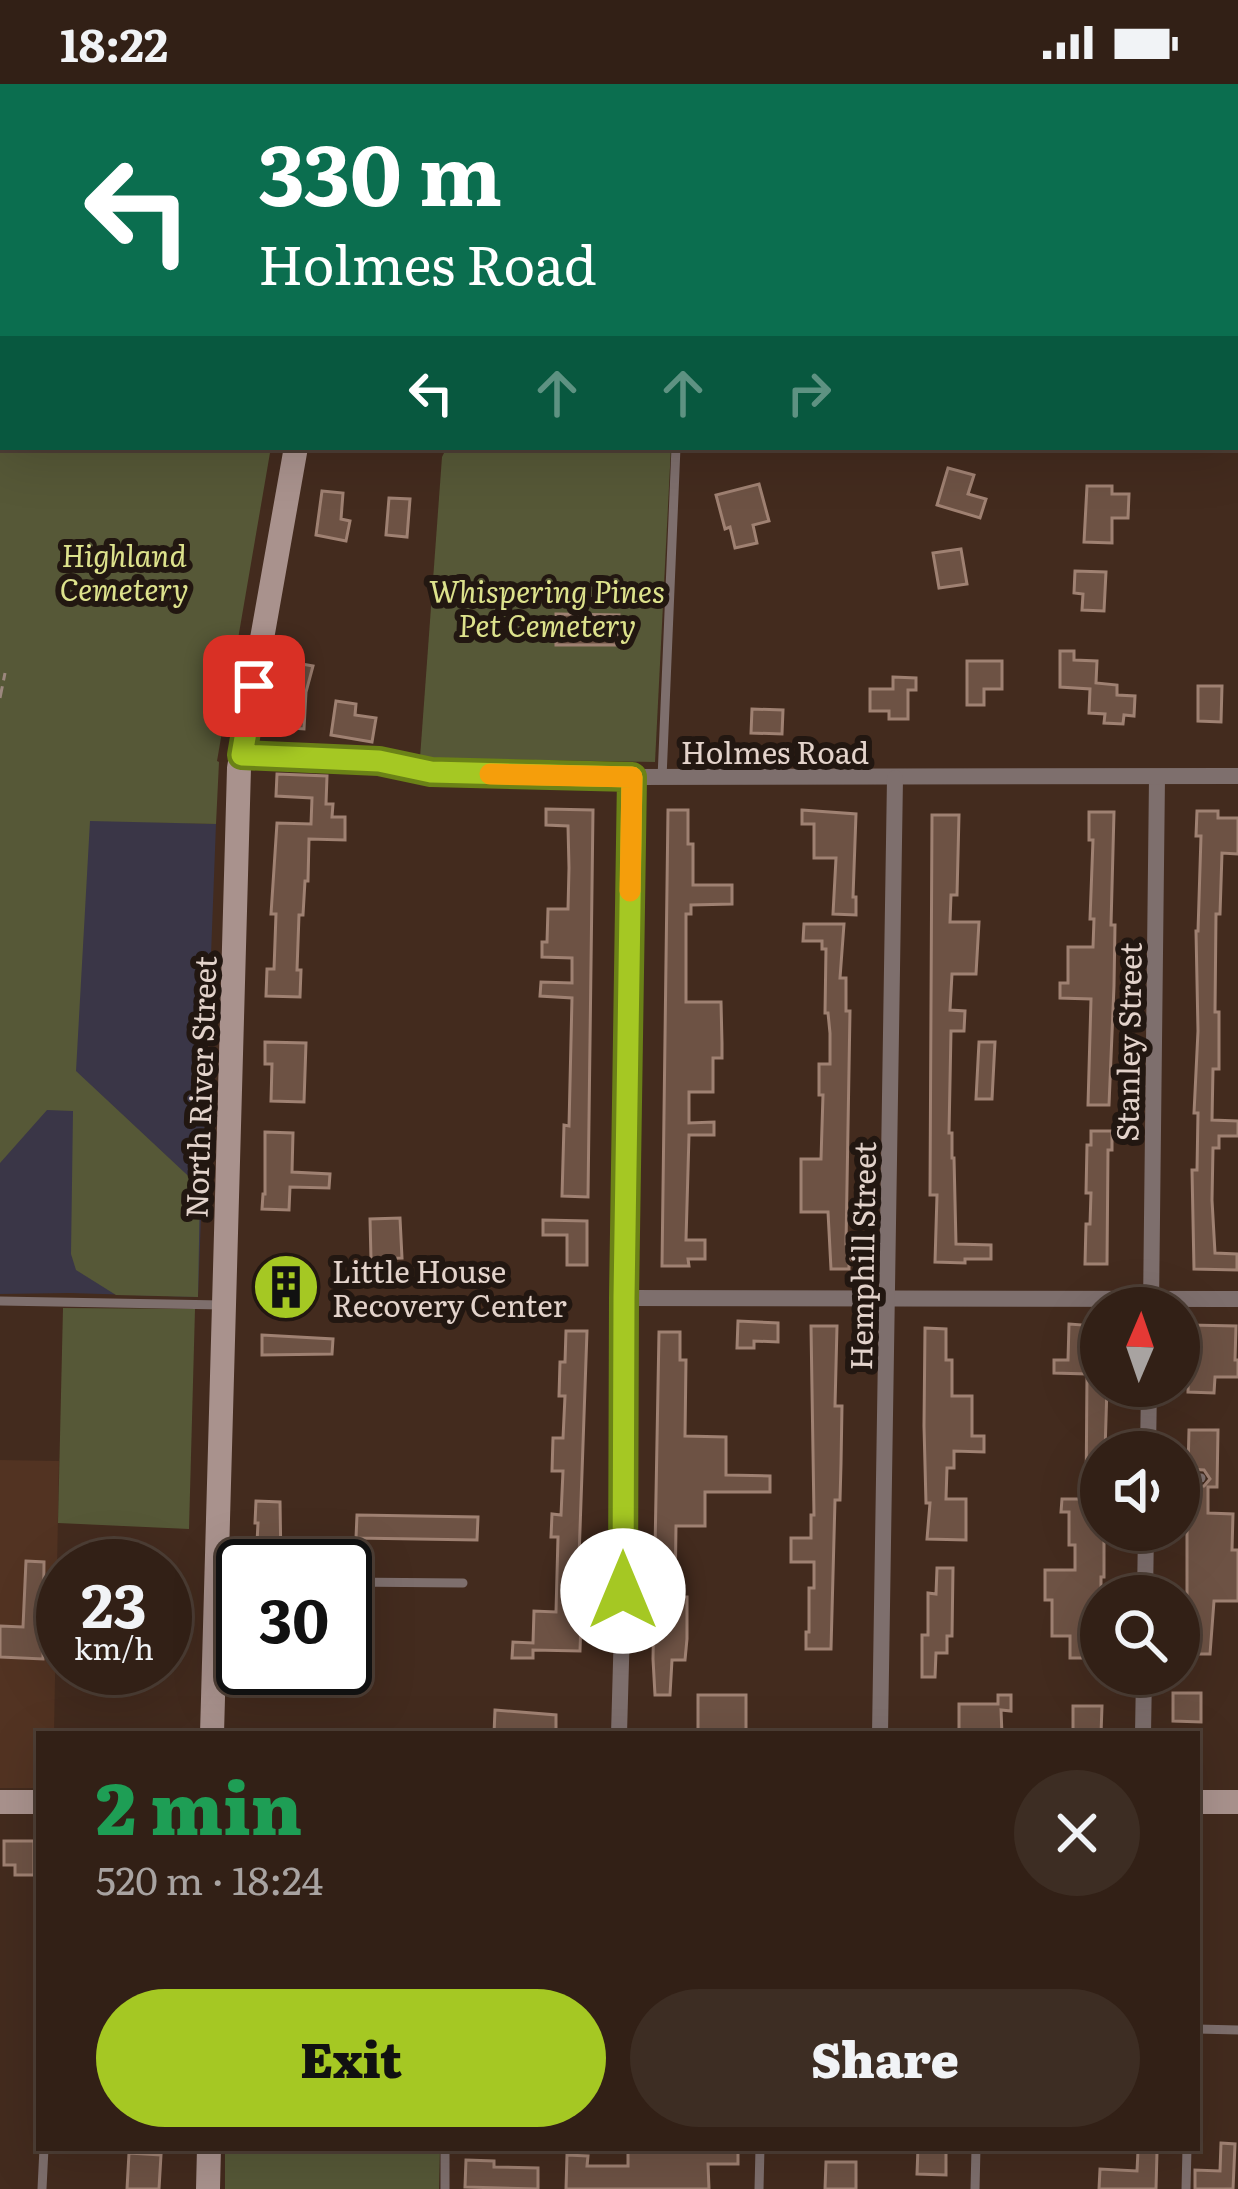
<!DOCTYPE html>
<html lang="en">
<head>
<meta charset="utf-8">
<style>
	:root { --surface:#322016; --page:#3d2d23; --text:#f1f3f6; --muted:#a8a3a1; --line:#4d3e35; --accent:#a5c823 }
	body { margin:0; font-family:Literata,serif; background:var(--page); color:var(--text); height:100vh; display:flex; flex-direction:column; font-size:45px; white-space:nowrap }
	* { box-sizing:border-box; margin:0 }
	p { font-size:39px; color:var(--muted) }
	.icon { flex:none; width:66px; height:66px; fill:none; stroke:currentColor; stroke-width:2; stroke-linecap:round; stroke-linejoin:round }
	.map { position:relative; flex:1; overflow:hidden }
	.details { position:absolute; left:36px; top:1647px; width:1164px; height:420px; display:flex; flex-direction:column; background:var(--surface); border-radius:0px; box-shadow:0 12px 48px #0002,0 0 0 3px var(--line) }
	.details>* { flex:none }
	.hud { position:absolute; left:0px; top:0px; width:1239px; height:366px; box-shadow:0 12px 48px #0002,0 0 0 3px var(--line); background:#0b6e4f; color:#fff; overflow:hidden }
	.needle { width:78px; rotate:2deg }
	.fabs { position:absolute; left:1080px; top:1203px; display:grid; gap:24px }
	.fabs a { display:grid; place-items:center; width:120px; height:120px; border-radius:50%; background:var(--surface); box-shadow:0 12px 48px #0002,0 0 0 3px var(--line); font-size:60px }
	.speed { position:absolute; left:36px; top:1455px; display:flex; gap:24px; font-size:60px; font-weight:700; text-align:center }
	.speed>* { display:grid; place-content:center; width:156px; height:156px; border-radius:50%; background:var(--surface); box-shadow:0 12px 48px #0002,0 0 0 3px var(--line); line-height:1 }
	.speed small { font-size:30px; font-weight:400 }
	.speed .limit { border:6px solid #111; border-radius:18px; background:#fff; color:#111 }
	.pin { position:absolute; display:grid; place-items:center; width:102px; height:102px; color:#fff; margin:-51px; border-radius:24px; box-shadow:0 6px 18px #0006 }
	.me { position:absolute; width:132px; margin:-66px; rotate:0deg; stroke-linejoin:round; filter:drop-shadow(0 0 9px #0008) }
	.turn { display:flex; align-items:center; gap:42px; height:252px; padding:0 60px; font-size:54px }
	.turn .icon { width:156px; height:156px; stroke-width:2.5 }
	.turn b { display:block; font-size:84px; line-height:102px }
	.lanes { display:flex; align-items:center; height:114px; padding:0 60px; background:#0003; justify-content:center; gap:60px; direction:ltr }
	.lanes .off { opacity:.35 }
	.round { display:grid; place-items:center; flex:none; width:126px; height:126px; border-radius:63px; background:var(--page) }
	.head { display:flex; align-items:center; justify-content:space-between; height:204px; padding:0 60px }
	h1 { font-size:72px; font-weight:800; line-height:90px; color:#1e9e55 }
	.cta { display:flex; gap:24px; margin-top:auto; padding:24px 60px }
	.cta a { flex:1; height:138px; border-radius:72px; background:var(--accent); color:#111; font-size:48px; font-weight:800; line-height:138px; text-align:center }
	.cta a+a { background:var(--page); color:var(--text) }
	.status { display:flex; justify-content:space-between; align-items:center; height:84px; padding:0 60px; background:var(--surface); direction:ltr }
	.status svg { height:33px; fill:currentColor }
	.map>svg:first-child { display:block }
</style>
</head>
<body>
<div class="status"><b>18:22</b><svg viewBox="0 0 49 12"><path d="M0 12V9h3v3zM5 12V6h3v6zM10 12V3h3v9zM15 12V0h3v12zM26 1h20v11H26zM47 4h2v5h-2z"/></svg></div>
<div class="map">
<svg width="1238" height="2105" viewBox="0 0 1238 2105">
	<rect width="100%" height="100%" fill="#432b1e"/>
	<!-- built -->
	<path fill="#523322" d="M0,1376L59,1377L54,1650H39V1704H0Z"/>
	<!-- industrial -->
	<g fill="#3a3647">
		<path d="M366,0H854L858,3H366Z"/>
		<path d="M90,736L216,740L198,1213L70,1209L0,1210V860Z"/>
	</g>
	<!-- green -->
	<g fill="#565837">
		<path d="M0,0H335L334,3H3V363H271L217,677L219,678L216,740L90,737L76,987L200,1103L198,1213L116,1211L76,1186L71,1170L73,1027L47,1026L0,1079Z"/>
		<path d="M447,363H671L655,678L420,674L442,373Z"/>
		<path d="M63,1224L195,1225L189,1445L58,1439Z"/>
		<path d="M225,2064H440L439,2105H225Z"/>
	</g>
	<!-- building -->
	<g fill="#6d5244" stroke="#9f8172" stroke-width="3">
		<path d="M948,384L974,391L968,410L986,415L980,434L937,421Z"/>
		<path d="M759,400L769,437L753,441L757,459L735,464L730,443L725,445L716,411Z"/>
		<path d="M1087,402H1112V410H1129L1128,434H1112V459L1084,458Z"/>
		<path d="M322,407L343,409L341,435L350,437L346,457L316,451Z"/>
		<path d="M389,414L410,415L407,453L386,451Z"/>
		<path d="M961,465L967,500L939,504L933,469Z"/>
		<path d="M1075,487L1106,488L1104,527L1082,526L1083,510L1074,509Z"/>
		<path d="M556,530L619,531L618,561H556Z"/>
		<path d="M1060,567H1074V576L1097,577L1096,599L1117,601V611L1135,612L1134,632L1124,631L1123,640L1104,639L1105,630L1089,629L1090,605L1060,603Z"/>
		<path d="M967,577H1002V605H984V621H967Z"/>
		<path d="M296,579L313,582L306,608L304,645L278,643L279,624L288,625Z"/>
		<path d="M893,593L916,594V606H908V635H889V627H870V605H893Z"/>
		<path d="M1198,602H1222L1221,638L1198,637Z"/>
		<path d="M336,617L356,620L355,631L376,634L372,658L331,651Z"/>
		<path d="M752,625L783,626L782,650L751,649Z"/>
		<path d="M277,690L327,692L326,720H333L332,733H345V756L309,755L308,797H305L303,831H299L297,886H301L300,913L266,912L267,885H274L276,830H271L277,739L311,740L312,714L276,712Z"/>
		<path d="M546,725L593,726L588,1113L562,1112L564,1041L569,1042L572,914L540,912L541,898L572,899V874L542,873V858H547L548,825H568L569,784L568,742L546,741Z"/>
		<path d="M668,726H688V760H693V801H732V820L691,821V830H686V918H721L722,959V974H713V1008H689V1039L714,1038V1051H689L686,1156H705V1175H688L689,1182H662Z"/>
		<path d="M802,726L856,730L853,813H856V831L833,830L836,774H814V740H802Z"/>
		<path d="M1197,727H1218V734H1238V770L1222,769L1220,830H1216L1215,928H1219V985H1213L1212,1036L1238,1037V1052H1219V1064H1213L1212,1116L1215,1169L1237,1170V1186L1194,1185L1192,1086H1197L1198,1029H1194L1198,947L1196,847H1198L1201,752H1196Z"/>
		<path d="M1089,728H1114L1111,841H1115L1114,902L1109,1021H1088L1091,915L1060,914V899H1068V863H1093L1094,835H1090L1093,756H1089Z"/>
		<path d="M932,731H959L957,811H951L950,838H979L976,890H952L950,926L965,927L964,947H951L949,1049H952V1074H954L956,1160L991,1161V1175H965V1179L935,1178L937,1111H930Z"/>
		<path d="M804,840H844L840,894H846V927H850L846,1160H849V1185H831L828,1128H801V1075H821L823,1011H819V980H830V949L828,929H825L826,865H822V857H803Z"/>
		<path d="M265,958L306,959L304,1018L271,1017L272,980H265Z"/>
		<path d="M979,958H995L992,1015H976Z"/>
		<path d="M1091,1047H1112V1066H1108L1107,1180H1085L1086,1140H1090L1091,1109H1086L1087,1061H1091Z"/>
		<path d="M265,1048L293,1049L292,1088L330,1090L329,1104L290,1103L289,1126L262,1125L263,1110H265Z"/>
		<path d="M400,1134L402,1174L371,1175L370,1135Z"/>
		<path d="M543,1136L587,1137V1181H567V1151H543Z"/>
		<path d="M264,1191L308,1192L307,1215L264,1214Z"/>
		<path d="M738,1237L778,1239V1258L754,1257V1264H737Z"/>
		<path d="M1069,1240L1083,1241L1082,1246L1101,1247V1302H1107L1105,1368H1101V1446H1104V1493H1101V1574H1070V1552H1052V1516H1045V1486H1075V1461H1069V1428H1061L1062,1415H1086L1087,1290L1054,1289V1276H1068Z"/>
		<path d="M1189,1241L1236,1242L1235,1276H1238V1293H1215L1214,1309L1188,1308Z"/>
		<path d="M811,1242H837L835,1322H842L841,1380L840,1416H835L831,1565H806V1548H809V1504H814V1478H791V1454H811V1431H814Z"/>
		<path d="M925,1244L946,1245V1276H952V1312H972V1352H984V1368L954,1367V1384H947L946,1415H966V1456L927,1455L930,1419H926L924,1342Z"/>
		<path d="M566,1247H587L579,1474H583L580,1567L533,1566V1574H512L513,1558L533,1559L534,1527L556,1528L558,1453H551L552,1430L561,1431L563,1387H552L553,1354H563L565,1312H559L560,1278H565Z"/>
		<path d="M659,1248H680V1276H686L685,1352L726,1353V1391L770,1392V1408H705V1442H676L675,1513H687V1555L685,1576H672L670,1611H655L653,1575Z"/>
		<path d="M262,1251L333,1255L332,1270L262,1271Z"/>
		<path d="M1189,1346H1218L1217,1403H1208V1429L1233,1430L1232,1466H1238V1517H1214L1210,1570H1187V1403L1204,1402L1210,1395L1204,1386L1188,1385Z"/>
		<path d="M256,1417L280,1418L281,1479L256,1478L258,1439H255Z"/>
		<path d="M357,1431L478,1433L477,1456L356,1454Z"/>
		<path d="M26,1477L44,1478L43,1575L0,1573V1542L23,1543Z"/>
		<path d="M937,1484H953L952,1552H947V1569H936L935,1593H922V1551H928V1509L936,1510Z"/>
		<path d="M1173,1609H1201V1638L1173,1637Z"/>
		<rect x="698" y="1611" width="48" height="39"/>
		<path d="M998,1611H1011V1627L1001,1626L1002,1650H959V1620H998Z"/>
		<path d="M1073,1622H1102L1101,1650H1073Z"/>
		<path d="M495,1626L556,1631V1650H494Z"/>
		<path d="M4,1757H34V1791H15V1781H4Z"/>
		<path d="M1221,2059L1235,2060L1233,2105H1195V2086L1220,2087Z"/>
		<path d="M628,2064H738V2080H708L709,2105H566L567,2071L588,2072L587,2082H628Z"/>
		<path d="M918,2064H946V2091L917,2090Z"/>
		<path d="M1138,2067L1157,2068L1156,2105H1099L1100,2085L1137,2087Z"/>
		<path d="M129,2069L161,2071L159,2105H127Z"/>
		<path d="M466,2076L494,2077V2083L538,2084V2105L465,2103Z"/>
		<path d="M826,2078H856V2105H825Z"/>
	</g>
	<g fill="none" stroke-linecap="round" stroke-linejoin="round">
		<!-- path -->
		<path stroke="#9b877d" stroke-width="3" stroke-dasharray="12 6" stroke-linecap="butt" d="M0,614L5,589"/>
		<!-- lane -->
		<g stroke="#7e6f6d" stroke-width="9">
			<path d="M241,672L379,677L431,688L631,693"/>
			<path d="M662,694L676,363"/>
			<path d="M0,1217L223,1221"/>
			<path d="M1179,1394H1201"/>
			<path d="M220,1497H243"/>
			<path d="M345,1498L463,1499"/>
			<path d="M1197,1945L1238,1946"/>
			<path d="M42,2105L44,2064"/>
			<path d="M445,2105V2064"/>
			<path d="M759,2105L760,2064"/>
			<path d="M975,2105L976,2064"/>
			<path d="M1186,2105L1187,2064"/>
		</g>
		<!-- street -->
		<g stroke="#7e6f6d" stroke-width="16">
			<path d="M624,1214L1238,1215"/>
			<path d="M1151,1223L1157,693"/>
			<path d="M1148,1368L1149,1302"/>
			<path d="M1145,1512L1146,1446"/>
			<path d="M619,1650L623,1507L632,693L1238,692"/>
			<path d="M880,1650L895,694"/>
			<path d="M1143,1650L1144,1590"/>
		</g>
		<!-- secondary -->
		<g stroke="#a9928d" stroke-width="24">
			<path d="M361,3V0"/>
			<path d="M212,1650L239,684L296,363"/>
			<path d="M0,1718H39"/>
			<path d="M1197,1718H1238"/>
			<path d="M208,2105L209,2064"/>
		</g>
	</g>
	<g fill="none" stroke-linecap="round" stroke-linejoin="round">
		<!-- route casing -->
		<g stroke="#6b8217" stroke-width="30">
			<path id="route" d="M254,602L242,671L379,677L431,688L632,693L624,1214L623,1507"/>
		</g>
		<!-- route -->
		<use href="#route" stroke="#a5c823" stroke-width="21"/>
		<!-- slow -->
		<path stroke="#f59e0b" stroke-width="21" d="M490,690L632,693L630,807"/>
	</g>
	<!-- icons -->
	<defs>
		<g id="building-disc" transform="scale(3.45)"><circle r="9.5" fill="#a5c823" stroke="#221711"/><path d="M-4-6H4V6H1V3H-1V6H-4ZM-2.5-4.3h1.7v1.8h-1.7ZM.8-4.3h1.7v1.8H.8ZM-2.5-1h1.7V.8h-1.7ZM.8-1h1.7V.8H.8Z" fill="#111"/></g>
	</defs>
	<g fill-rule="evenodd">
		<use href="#building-disc" x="286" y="1203"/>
	</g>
	<g text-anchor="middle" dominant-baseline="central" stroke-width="12" stroke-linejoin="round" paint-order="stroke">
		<!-- park labels -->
		<g font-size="30" font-style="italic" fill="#dde28c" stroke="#221711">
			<text x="124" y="470">Highland<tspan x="124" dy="34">Cemetery</tspan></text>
			<text x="547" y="506">Whispering Pines<tspan x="547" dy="34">Pet Cemetery</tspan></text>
		</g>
		<!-- street labels -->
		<g font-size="30" fill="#e3d3cb" stroke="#221711">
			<text x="775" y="667">Holmes Road</text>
			<text transform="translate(1127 958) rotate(-89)">Stanley Street</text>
			<text transform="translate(199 1003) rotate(-88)">North River Street</text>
			<text transform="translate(861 1172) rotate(-89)">Hemphill Street</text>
		</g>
		<!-- poi labels -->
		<g font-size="30" fill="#e3d3cb" stroke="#221711" text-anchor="start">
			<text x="332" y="1186">Little House<tspan x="332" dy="34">Recovery Center</tspan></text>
		</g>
	</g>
</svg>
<div class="fabs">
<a><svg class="needle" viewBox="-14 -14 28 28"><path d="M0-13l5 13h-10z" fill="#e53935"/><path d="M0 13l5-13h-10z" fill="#a8a3a1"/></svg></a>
<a><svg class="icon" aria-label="sound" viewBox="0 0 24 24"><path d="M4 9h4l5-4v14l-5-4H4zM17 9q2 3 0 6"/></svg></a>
<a><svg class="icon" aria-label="search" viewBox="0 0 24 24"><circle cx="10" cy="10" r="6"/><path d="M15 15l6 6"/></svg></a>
</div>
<div class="speed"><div>23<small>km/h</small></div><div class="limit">30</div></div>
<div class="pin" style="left:254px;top:602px;background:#d93025"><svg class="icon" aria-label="arrive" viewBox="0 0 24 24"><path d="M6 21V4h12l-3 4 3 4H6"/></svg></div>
<svg class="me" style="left:623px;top:1507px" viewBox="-20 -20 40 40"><circle r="19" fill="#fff"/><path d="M0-13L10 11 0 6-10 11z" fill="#a5c823"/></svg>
<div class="hud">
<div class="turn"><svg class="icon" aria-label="left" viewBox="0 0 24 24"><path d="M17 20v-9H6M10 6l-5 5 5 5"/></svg><div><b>330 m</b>Holmes Road</div></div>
<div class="lanes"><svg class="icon" aria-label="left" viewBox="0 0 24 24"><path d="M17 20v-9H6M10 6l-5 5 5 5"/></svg><svg class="icon off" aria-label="ahead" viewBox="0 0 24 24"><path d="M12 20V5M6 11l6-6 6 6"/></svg><svg class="icon off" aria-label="ahead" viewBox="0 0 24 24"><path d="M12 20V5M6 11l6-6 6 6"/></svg><svg class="icon off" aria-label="right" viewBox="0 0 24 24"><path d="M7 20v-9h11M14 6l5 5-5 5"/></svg></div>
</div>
<section class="details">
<div class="head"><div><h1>2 min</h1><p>520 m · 18:24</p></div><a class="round"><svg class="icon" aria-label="close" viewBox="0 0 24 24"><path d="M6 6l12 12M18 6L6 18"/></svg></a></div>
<div class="cta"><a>Exit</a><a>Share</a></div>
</section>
</div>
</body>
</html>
